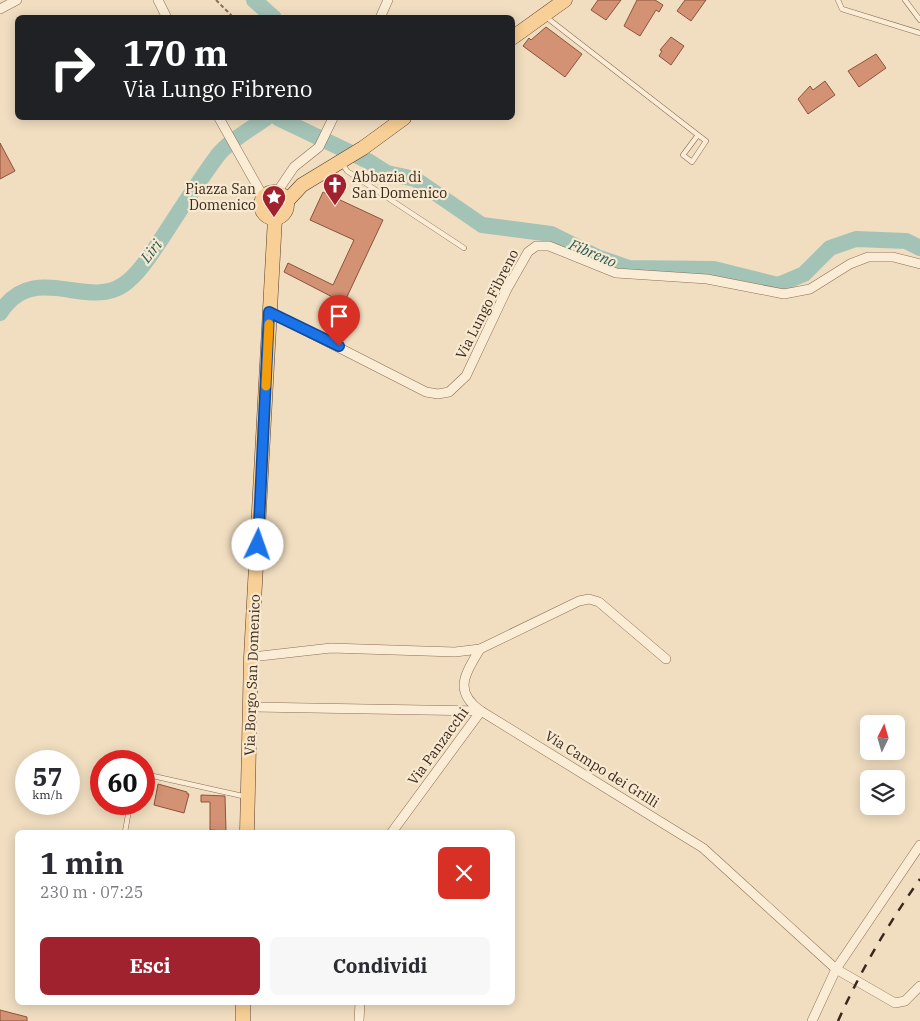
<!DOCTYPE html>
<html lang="it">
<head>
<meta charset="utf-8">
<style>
	:root { --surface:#fff; --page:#f7f7f7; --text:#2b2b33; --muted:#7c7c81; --accent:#a0222f }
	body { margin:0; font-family:"IBM Plex Serif",serif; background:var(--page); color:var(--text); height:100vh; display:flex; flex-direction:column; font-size:19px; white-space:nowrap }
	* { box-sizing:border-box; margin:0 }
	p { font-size:16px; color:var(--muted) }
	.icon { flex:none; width:28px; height:28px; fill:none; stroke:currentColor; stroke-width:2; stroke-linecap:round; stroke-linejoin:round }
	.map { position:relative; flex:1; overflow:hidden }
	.side { position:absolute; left:15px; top:830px; width:500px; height:175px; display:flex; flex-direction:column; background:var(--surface); border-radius:8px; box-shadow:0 2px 12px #0003 }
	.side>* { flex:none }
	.hud { position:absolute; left:15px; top:15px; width:500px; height:105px; border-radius:8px; box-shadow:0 2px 12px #0003; background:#202124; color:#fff; overflow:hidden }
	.needle { width:32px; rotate:5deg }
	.controls { position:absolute; left:860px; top:715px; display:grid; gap:10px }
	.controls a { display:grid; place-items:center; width:45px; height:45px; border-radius:8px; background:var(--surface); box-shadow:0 2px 12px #0003; font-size:25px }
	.speed { position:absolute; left:15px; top:750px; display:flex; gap:10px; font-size:25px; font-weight:700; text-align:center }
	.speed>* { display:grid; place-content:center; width:65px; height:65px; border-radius:50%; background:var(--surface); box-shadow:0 2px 12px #0003; line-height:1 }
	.speed small { font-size:12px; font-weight:400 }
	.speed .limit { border:8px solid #d22; background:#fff; color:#111 }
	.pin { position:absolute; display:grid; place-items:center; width:42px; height:42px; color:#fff; margin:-51px -21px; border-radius:50% 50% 50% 0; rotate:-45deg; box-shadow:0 0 5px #0007 }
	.pin .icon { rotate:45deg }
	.me { position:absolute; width:55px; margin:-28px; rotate:3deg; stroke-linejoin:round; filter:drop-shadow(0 0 4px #0008) }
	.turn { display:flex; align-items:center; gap:18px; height:105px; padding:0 25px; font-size:22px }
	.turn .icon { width:65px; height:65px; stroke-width:2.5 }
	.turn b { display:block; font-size:35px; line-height:42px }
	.round { display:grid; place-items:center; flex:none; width:52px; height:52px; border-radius:8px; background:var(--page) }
	.head { display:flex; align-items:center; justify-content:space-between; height:85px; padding:0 25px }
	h1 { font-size:30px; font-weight:700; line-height:38px }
	.action { display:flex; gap:10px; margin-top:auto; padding:10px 25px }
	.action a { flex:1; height:58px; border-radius:8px; background:var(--accent); color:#fff; font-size:20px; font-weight:700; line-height:58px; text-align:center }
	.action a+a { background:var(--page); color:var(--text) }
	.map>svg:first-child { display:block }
</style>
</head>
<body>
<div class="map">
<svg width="920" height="1021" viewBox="0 0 920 1021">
	<rect width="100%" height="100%" fill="#f1dec1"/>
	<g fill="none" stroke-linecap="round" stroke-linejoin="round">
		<!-- river -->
		<g stroke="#a4c3b7" stroke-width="16">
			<path d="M254,0L274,18"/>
			<path d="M278,118L368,161L387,173L415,179L482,225L551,234L597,257L629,268L714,269L778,285L804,274L830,248L856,239L906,241L920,248"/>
			<path d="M0,313C33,260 86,310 123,285C139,274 151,254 162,238C180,210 198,182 218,155C229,141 251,129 266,118"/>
		</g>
	</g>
	<!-- building -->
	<g fill="#d39274" stroke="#8d533b">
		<path d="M598,0H621L606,20L591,10Z"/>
		<path d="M637,0H655L663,5L659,12L656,10L640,36L624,26Z"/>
		<path d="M685,0H706L691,21L677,11Z"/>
		<path d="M546,27L582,54L565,77L523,46L529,38L531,40Z"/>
		<path d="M671,37L684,46L671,65L659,56L662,51L660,50Z"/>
		<path d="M876,54L886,68L859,87L848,71Z"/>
		<path d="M825,81L835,95L808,114L798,99L810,86L813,90Z"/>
		<path d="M0,143L15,171L0,179Z"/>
		<path d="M323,192L383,220L344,303L284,272L288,263L333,285L354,240L310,220Z"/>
		<path d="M158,784L187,792V794H189L184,813L154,805Z"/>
		<path d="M201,795L225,796L226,831L210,830V802H201Z"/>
		<path d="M0,1010L27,1017V1021H0Z"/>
	</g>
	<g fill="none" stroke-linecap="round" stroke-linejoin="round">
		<!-- service casing -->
		<g stroke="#8c6e57" stroke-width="5.5">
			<g id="service">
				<path d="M838,0L842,9L920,33"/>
				<path d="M905,0L920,20"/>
				<path d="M546,17L698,135L706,141L692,162L683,155L698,135"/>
				<path d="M342,163L347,171L464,248"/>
				<path d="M144,774L247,797"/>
				<path d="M125,832L130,804"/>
			</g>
		</g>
		<!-- minor casing -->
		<g stroke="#8c6e57" stroke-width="10">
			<g id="minor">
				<path d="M158,0L167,18"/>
				<path d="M0,9L17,0"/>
				<path d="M380,18L388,0"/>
				<path d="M219,118L264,198"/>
				<path d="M277,192L294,167L319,147L333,118"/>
				<path d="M269,312L426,392L438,394L449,392L466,376L507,289L528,252L536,246H549L616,273L707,279L784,294L810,289L850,264L868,257H893L920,264"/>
				<path d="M251,657L331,648L455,652L480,649L579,601L589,599L599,602L666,659"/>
				<path d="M250,707L481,711L703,848L836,969L812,1021"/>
				<path d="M392,832L481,711C452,691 466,673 480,649"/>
				<path d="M920,845L836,969L895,1003L905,1001L920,986"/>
				<path d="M359,1021L360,1002"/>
			</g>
		</g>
		<!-- primary casing -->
		<g stroke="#5a3d2c" stroke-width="15">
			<g id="primary">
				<path d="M512,38L565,0"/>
				<circle cx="274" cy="205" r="13"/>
				<path d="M287,201L302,185L363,148L404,118"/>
				<path d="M247,832L251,657L275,218"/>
				<path d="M243,1021V1002"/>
			</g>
		</g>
		<!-- path -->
		<path stroke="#8c6e57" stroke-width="2" stroke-dasharray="4 2.5" stroke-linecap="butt" d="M216,0L234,18"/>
		<!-- service -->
		<use href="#service" stroke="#fbecd5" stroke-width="4.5"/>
		<!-- minor -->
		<use href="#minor" stroke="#fbecd5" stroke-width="9"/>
		<!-- primary -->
		<use href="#primary" stroke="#f8cf96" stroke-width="14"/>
		<!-- rail -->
		<path stroke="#3b281c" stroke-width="2.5" stroke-dasharray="9 9" stroke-linecap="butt" d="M838,1021C861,970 888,924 920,879"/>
	</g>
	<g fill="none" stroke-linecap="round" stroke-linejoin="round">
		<!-- route casing -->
		<g stroke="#114b97" stroke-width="12">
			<path id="route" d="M258,545L269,312L339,346"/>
		</g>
		<!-- route -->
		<use href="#route" stroke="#1a73e8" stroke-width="9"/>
		<!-- slow -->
		<path stroke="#f59e0b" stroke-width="9" d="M266,386L269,324"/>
	</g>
	<!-- icons -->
	<defs>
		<g id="church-pin" transform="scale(1.25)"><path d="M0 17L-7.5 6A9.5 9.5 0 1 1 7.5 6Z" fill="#a0222f" stroke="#f8e9d1"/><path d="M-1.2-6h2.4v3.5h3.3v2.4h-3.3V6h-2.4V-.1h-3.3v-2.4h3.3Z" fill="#fff"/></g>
		<g id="sight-pin" transform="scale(1.25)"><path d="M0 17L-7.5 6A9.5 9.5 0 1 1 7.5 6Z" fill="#a0222f" stroke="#f8e9d1"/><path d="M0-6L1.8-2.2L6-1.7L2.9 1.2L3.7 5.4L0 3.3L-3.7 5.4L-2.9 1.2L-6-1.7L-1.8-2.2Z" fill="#fff"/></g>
	</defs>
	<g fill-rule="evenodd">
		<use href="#church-pin" x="335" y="185"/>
		<use href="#sight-pin" x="274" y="197"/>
	</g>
	<g text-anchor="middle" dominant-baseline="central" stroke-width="4.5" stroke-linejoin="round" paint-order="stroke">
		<!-- poi labels -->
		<g font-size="14" fill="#3b281c" stroke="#f8e9d1" text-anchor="start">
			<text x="352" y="177">Abbazia di<tspan x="352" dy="16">San Domenico</tspan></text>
			<text x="256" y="189" text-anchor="end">Piazza San<tspan x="256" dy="16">Domenico</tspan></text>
		</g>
		<!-- street labels -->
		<g font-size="14" fill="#3b281c" stroke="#f8e9d1">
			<text transform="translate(487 304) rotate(-63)">Via Lungo Fibreno</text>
			<text transform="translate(252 675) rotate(-88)">Via Borgo San Domenico</text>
			<text transform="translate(438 746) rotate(-54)">Via Panzacchi</text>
			<text transform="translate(602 769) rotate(32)">Via Campo dei Grilli</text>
		</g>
		<!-- water labels -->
		<g font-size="15" font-style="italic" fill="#2a5c54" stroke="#f8e9d1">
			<text transform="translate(151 251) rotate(-52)">Liri</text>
			<text transform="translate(593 253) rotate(23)">Fibreno</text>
		</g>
	</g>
</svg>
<div class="controls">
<a><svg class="needle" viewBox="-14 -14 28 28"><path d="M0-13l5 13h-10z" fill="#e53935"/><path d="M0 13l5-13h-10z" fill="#7c7c81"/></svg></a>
<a><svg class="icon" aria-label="layers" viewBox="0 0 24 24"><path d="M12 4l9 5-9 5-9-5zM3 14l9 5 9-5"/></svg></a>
</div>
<div class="speed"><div>57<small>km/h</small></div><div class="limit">60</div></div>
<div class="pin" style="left:339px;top:346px;background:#d93025"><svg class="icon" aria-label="arrive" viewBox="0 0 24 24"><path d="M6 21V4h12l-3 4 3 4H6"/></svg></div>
<svg class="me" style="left:258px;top:545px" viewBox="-20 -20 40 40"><circle r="19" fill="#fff"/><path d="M0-13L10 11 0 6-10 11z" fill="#1a73e8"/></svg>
<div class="hud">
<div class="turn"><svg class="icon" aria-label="right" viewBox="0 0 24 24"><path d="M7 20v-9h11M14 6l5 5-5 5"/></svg><div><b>170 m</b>Via Lungo Fibreno</div></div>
</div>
<section class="side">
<div class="head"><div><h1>1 min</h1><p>230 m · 07:25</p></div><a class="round" style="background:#d93025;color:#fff"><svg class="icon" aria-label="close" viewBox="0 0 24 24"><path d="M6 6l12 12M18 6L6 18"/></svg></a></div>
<div class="action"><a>Esci</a><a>Condividi</a></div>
</section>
</div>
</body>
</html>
